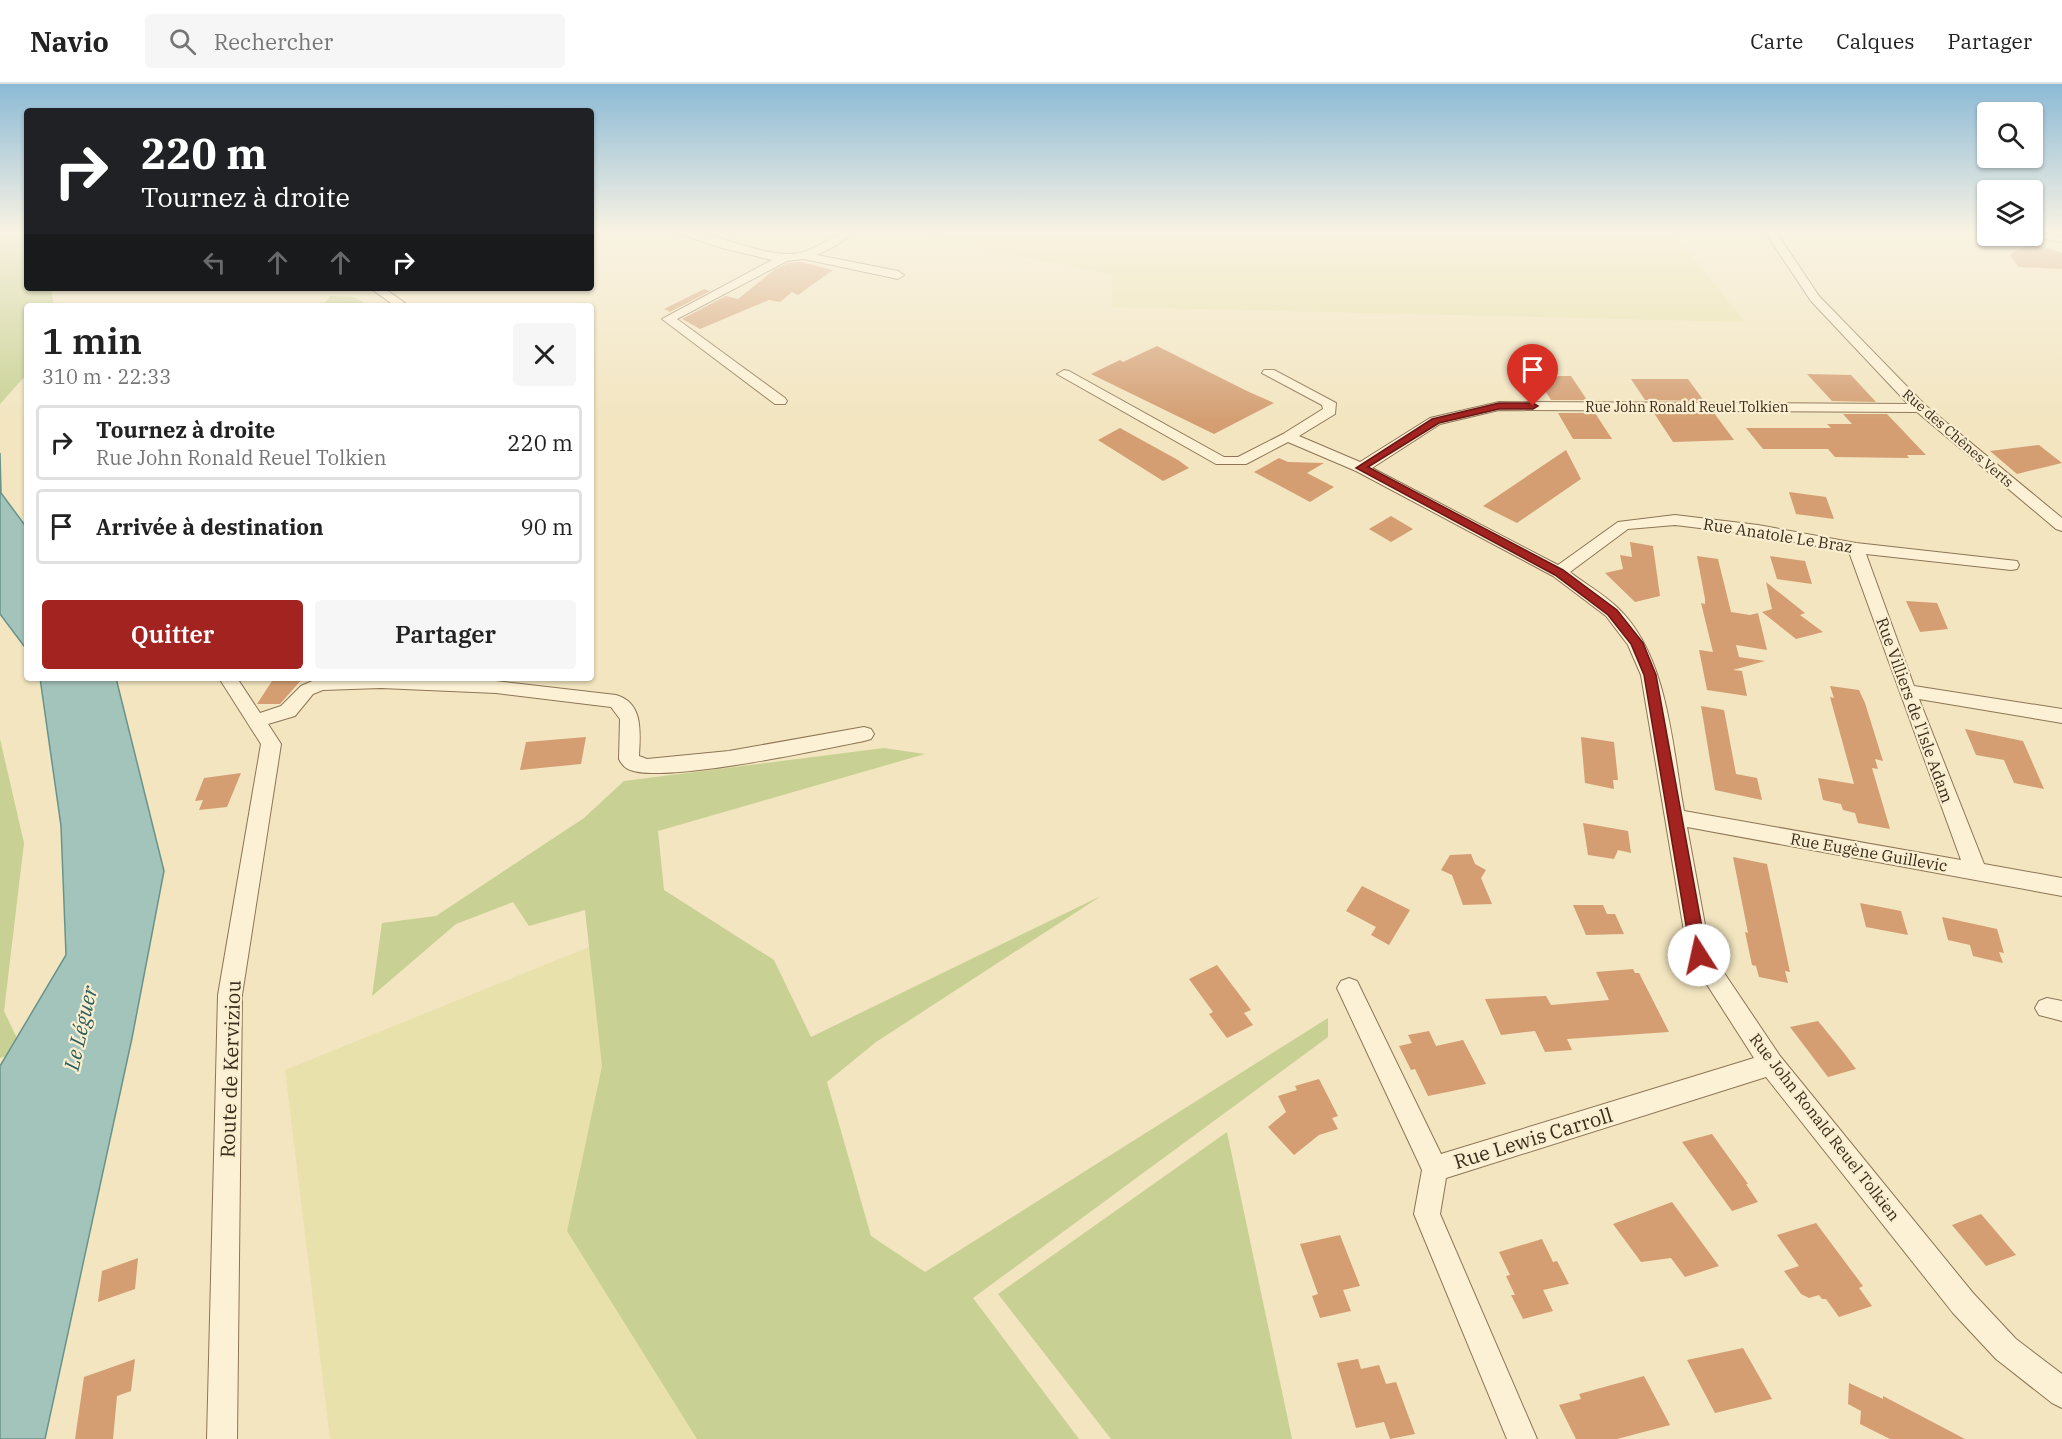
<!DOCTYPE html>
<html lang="fr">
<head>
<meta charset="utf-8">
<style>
	:root { --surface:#fff; --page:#f6f6f6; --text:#222; --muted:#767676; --line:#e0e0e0; --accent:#a22320 }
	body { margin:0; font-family:"IBM Plex Serif",serif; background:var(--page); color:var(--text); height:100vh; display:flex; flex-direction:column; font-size:22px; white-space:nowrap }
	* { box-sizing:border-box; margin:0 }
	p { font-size:20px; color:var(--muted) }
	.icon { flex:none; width:33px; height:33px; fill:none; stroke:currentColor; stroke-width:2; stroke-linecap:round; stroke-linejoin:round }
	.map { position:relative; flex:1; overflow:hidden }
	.drawer { position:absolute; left:24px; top:219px; width:570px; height:378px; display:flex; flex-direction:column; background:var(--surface); border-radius:6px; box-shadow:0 2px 4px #0004 }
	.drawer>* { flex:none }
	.top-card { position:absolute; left:24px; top:24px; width:570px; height:183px; border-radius:6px; box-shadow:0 2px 4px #0004; background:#202124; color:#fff; overflow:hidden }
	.buttons { position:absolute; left:1977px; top:18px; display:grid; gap:12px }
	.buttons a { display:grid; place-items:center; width:66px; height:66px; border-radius:6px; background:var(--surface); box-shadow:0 2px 4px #0004; font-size:30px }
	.pin { position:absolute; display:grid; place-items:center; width:51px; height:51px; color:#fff; margin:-62px -26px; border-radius:50% 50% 50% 0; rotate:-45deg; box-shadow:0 0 6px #0007 }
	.pin .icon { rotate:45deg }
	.me { position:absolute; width:66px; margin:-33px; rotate:350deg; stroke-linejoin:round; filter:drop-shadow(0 0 4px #0008) }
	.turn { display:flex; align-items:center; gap:21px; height:126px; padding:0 18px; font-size:27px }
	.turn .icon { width:78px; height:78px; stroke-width:2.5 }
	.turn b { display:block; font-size:42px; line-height:51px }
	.lanes { display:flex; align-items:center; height:57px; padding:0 18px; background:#0003; justify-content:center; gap:30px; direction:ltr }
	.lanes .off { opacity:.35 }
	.round { display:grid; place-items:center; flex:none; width:63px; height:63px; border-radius:6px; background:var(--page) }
	.headline { display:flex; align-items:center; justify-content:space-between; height:102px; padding:0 18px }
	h1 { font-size:36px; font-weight:600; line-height:45px }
	.button { display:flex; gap:12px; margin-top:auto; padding:12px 18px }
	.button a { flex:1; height:69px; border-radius:6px; background:var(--accent); color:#fff; font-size:24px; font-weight:600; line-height:69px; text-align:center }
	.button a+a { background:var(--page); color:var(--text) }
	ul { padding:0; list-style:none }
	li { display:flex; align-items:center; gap:18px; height:75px; margin:0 12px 9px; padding:0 6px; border:3px solid var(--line); border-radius:6px }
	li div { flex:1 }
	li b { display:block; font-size:22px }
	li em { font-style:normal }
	header { display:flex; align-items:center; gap:36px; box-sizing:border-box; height:84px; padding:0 30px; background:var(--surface); border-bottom:2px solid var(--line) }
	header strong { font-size:28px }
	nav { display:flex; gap:33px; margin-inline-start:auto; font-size:21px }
	.search { width:420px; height:54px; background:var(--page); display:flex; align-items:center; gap:15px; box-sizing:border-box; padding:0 21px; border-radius:6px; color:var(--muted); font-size:22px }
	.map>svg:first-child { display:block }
</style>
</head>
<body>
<header>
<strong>Navio</strong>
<div class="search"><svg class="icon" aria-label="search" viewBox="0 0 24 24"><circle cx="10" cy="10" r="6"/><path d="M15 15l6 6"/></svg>Rechercher</div>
<nav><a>Carte</a><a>Calques</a><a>Partager</a></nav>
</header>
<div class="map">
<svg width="2062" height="1355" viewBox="0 0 2062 1355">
	<rect width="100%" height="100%" fill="#f2e5c0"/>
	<!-- farmland -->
	<g fill="#e9e1ac">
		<path d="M901,148H1673L1745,238L1112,223V191Z"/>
		<path d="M626,848L816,1355H330L285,986Z"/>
	</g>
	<!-- green -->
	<g fill="#c8d193">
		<path d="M0,148H27V204H51L54,222H27V290L0,320Z"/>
		<path d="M330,212L353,213L371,222H322Z"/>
		<path d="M0,655L24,759L4,927L23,967L0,974Z"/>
		<path d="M884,664L925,670L658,747L664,806L774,876L811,953L1101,812L876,958L827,998L871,1152L925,1188L1328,934V953L973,1214L1079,1355H697L567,1147L602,982L585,826L529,842L513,818L456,840L372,912L382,839L436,832L584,734L624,697Z"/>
		<path d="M1227,1048L1292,1355H1111L998,1210Z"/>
	</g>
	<!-- water -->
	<g fill="#a3c4bb" stroke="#69938a" stroke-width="1.5">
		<path d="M0,369L1,409L27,444V566L0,530Z"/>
		<path d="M40,594H116L164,787L132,954L45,1355H0V982L66,871L61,742Z"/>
	</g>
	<!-- building -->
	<g fill="#d49e72">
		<path d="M2031,159L2062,169V185L2019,183L2010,171Z"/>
		<path d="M801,178L833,186L798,211L792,208L780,218L769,216L700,245L682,235L726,212L738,215L774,186L788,179Z"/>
		<path d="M704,205L710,207L670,228L664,225Z"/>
		<path d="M1157,262L1249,308L1274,319L1214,350L1091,290L1120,276L1123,278Z"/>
		<path d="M1807,290L1851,291L1876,318L1832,317Z"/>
		<path d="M1558,292H1571L1587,316H1551L1542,302Z"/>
		<path d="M1631,295H1688L1704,317L1645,316Z"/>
		<path d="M1558,329H1595L1612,355H1573Z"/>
		<path d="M1654,329H1714L1734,356L1673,358Z"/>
		<path d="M1843,330H1887L1926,371H1907L1909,374L1835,373L1828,365H1763L1746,344H1831L1827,340H1852Z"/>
		<path d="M1120,344L1178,376L1189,384L1163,397L1098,356Z"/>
		<path d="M2039,361L2062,379L2017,390L1990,367Z"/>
		<path d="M1566,366L1581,395L1517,439L1483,422Z"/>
		<path d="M1279,374L1288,378L1324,379L1307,389L1334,403L1310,418L1254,388Z"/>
		<path d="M1789,408L1826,413L1834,435L1796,430Z"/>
		<path d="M1391,432L1413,445L1391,458L1369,445Z"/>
		<path d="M1630,458L1653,462L1660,512L1635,518L1605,489L1623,485L1620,471L1632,473Z"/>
		<path d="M1697,472L1718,475L1731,528L1750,531L1758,529L1767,566L1736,561L1739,573L1765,577L1733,586L1742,587L1747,612L1707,606L1699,566L1713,568L1701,519L1705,520V515Z"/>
		<path d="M1770,472L1805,477L1812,500L1777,495Z"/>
		<path d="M1766,498L1805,529L1800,531L1823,548L1796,555L1762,528L1772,525Z"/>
		<path d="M1906,517L1937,519L1948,545L1920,548Z"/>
		<path d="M274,594H303L280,620H257Z"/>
		<path d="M1830,602L1859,606L1865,619L1883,677L1875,675L1878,685L1872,684L1890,745L1858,739L1855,729L1843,726L1841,720L1823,716L1818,694L1854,700L1830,613L1834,614Z"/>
		<path d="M1701,622L1724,626L1736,690L1757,694L1762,716L1715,706Z"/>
		<path d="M1965,645L2023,657L2044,705L2014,699L2004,676L1976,671Z"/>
		<path d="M586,653L581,680L520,686L526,658Z"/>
		<path d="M1581,653L1614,658L1618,696H1613L1614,705L1585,699Z"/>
		<path d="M241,689L227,723L199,726L203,716L195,717L204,694Z"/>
		<path d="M1583,739L1628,747L1631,769L1618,766L1614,775L1588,771Z"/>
		<path d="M1471,770L1475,780L1486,786L1481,794L1492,820L1463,821L1452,791L1441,786L1450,771Z"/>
		<path d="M1733,773L1767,780L1790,888L1785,887L1788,899L1759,893L1756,882L1752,881L1745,848L1748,849Z"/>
		<path d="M1362,802L1410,826L1389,861L1371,851L1376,843L1346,827Z"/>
		<path d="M1860,819L1901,827L1908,851L1866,843Z"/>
		<path d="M1573,821H1603L1607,830H1615L1624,850L1586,851Z"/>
		<path d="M1942,833L1997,845L2004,869L1999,868L2003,879L1973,872L1970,861L1948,856Z"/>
		<path d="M1217,881L1251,926L1244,929L1253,941L1227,954L1209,930L1213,928L1189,895Z"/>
		<path d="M1633,885L1635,889H1639L1669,948L1567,955L1572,966L1545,968L1535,947L1501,951L1485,915L1546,912L1551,921L1609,916L1596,888Z"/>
		<path d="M1818,937L1844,969L1856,985L1828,993L1790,943Z"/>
		<path d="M1429,947L1436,962L1463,956L1486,1000L1428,1012L1415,985L1411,986L1399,962L1412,959L1408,951Z"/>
		<path d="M1319,995L1338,1032L1332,1034L1338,1045L1319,1051L1294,1071L1268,1043L1286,1028L1278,1012L1297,1006L1295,1002Z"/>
		<path d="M1712,1050L1748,1100H1746L1758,1118L1732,1127L1682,1058Z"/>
		<path d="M1672,1118L1719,1182L1685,1193L1671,1174L1641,1178L1613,1140Z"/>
		<path d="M1981,1130L2016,1171L1986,1182L1952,1141Z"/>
		<path d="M1816,1139L1863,1202L1859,1204L1872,1222L1839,1233L1826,1215H1822L1819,1211L1809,1214L1801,1210L1784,1187L1799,1182L1777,1151Z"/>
		<path d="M1340,1151L1360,1202L1343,1206L1351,1227L1320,1234L1312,1212L1318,1210L1300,1160Z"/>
		<path d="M1542,1155L1553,1178L1557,1177L1569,1200L1543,1206L1553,1227L1523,1235L1511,1211H1515L1506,1192L1510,1191L1499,1168Z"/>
		<path d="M138,1174L135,1205L98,1218L102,1187Z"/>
		<path d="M1743,1264L1772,1315L1715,1329L1687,1276Z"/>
		<path d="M135,1275L131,1307L117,1312L113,1355H75L84,1293Z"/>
		<path d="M1358,1275L1361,1285L1379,1281L1386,1300L1396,1298L1415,1350L1390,1355L1384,1338L1356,1344L1337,1279Z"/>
		<path d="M1644,1292L1670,1341L1617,1355H1576L1559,1321L1581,1315L1579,1310Z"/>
		<path d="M1849,1299L1883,1315V1312L1965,1355H1890L1860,1340L1861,1327L1848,1320Z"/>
	</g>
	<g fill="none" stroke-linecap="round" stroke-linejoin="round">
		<!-- street casing -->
		<g stroke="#8d7556" stroke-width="2">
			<g id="street">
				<path d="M675,148C714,145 750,170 790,170C815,170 831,148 854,148L837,161L817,171L898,187L904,191L898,195L804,175L787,177L677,235L785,314L787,317L785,320H775L662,235L772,176L722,164Z"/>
				<path d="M1765,148H1776L1819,212L1925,321L2062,434V447L2056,445L1917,328L1499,326L1440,340L1372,384L1558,481L1618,438L1675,431L1758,441L1856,459L2017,477L2019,481L2017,485L2011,486L1866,470L1914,602L2062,625V639L1919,615L1984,780L2062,794V812L1687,743L1710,868L1780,972L1973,1209L2016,1255L2062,1290V1324L2052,1319L1996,1275L1953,1229L1766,993L1446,1094L1440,1130L1537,1355H1507L1414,1130L1422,1086L1337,904L1341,897L1349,894L1357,897L1441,1070L1754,974L1688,871L1641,591L1628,561L1606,532L1553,492L1356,387L1288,358L1246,380H1216L1057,290L1064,286L1069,287L1224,373H1238L1283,350L1323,325L1322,321L1262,289L1264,286H1274L1336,319L1335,330L1299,352L1360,378L1430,334L1499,318L1908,320L1811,217ZM1675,441L1758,451L1849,468L1961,776L1684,727C1672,661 1668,572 1618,524C1604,510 1585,500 1570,488L1628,445Z"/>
				<path d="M2032,148L2062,152V158L2029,152H2032Z"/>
				<path d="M370,204H384L409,222H395Z"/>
				<path d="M219,594H237L260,629L281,622L301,602L319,594L496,597L616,611C644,619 640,649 639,672L647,675L729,667L864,643L871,645L874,650L871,655L864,657C824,665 658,701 628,685C624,683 621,679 619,675L620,635L611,623L496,609L381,604L323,606L313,610L295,632L268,640L281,660L242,911L237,1355H207L218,911L261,660Z"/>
				<path d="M2047,914L2062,917V937L2039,931L2035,924L2039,917Z"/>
			</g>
		</g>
		<!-- street -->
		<use href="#street" fill="#fcf1d4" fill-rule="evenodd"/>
	</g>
	<!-- sky -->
	<linearGradient id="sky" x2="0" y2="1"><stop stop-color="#8cbad6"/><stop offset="0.44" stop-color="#f9f3e3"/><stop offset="1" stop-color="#f9f3e3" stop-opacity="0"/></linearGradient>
	<rect width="2062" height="337" fill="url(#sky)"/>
	<!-- route -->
	<path fill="#a22320" stroke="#691715" stroke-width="1.5" d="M1499,319H1533L1538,322L1533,325H1499L1439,339L1368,383L1563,486L1617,526L1643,559L1656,591L1707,871L1705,876L1699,878L1694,876L1691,871L1644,591L1631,560L1608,531L1555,491L1356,384L1432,335Z"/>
	<g text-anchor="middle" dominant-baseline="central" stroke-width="4.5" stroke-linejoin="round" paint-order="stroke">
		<!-- far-street labels -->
		<g font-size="14" fill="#3b2c1c" stroke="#f9eed0">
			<text x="1687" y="323">Rue John Ronald Reuel Tolkien</text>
			<text transform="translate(1958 354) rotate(41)">Rue des Chênes Verts</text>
		</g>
		<!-- street labels -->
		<g font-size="16" fill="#3b2c1c" stroke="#f9eed0">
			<text transform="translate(1778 451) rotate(9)">Rue Anatole Le Braz</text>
			<text transform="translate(1915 626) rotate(70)">Rue Villiers de l'Isle Adam</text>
			<text transform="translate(1869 768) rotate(10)">Rue Eugène Guillevic</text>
			<text transform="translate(1825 1043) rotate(52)">Rue John Ronald Reuel Tolkien</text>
		</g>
		<!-- near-street labels -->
		<g font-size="20" fill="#3b2c1c" stroke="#f9eed0">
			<text transform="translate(230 985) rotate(-88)">Route de Kerviziou</text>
			<text transform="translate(1533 1054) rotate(-17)">Rue Lewis Carroll</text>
		</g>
		<!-- near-water labels -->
		<g font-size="21" font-style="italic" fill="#2a5d5b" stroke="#f9eed0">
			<text transform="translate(80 944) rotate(-77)">Le Léguer</text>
		</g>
	</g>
</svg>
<div class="buttons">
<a><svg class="icon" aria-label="search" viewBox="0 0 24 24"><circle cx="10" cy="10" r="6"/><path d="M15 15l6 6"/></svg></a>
<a><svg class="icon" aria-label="layers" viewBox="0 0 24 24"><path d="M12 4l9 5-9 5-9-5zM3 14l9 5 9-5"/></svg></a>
</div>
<div class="pin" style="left:1533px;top:322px;background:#d93025"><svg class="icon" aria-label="arrive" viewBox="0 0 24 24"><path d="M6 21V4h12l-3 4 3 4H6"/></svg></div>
<svg class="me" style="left:1699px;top:871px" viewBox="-20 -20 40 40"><circle r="19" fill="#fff"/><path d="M0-13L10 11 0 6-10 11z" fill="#a22320"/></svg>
<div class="top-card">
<div class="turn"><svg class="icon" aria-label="right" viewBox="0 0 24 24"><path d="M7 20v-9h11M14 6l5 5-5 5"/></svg><div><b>220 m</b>Tournez à droite</div></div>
<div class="lanes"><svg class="icon off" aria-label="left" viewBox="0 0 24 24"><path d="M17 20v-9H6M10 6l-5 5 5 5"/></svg><svg class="icon off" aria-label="ahead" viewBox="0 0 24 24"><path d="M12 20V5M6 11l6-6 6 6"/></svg><svg class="icon off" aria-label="ahead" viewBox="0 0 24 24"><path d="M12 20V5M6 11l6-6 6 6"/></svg><svg class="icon" aria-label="right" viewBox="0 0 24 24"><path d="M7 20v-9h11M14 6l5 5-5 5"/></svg></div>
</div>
<section class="drawer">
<div class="headline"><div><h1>1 min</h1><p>310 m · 22:33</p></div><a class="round"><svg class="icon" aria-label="close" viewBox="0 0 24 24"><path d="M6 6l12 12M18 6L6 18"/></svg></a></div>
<ul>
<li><svg class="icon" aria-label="right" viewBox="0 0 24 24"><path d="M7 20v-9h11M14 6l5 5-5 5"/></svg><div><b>Tournez à droite</b><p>Rue John Ronald Reuel Tolkien</p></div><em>220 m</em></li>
<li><svg class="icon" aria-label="arrive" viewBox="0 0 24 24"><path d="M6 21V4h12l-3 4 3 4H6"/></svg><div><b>Arrivée à destination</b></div><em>90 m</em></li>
</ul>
<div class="button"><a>Quitter</a><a>Partager</a></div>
</section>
</div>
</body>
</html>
